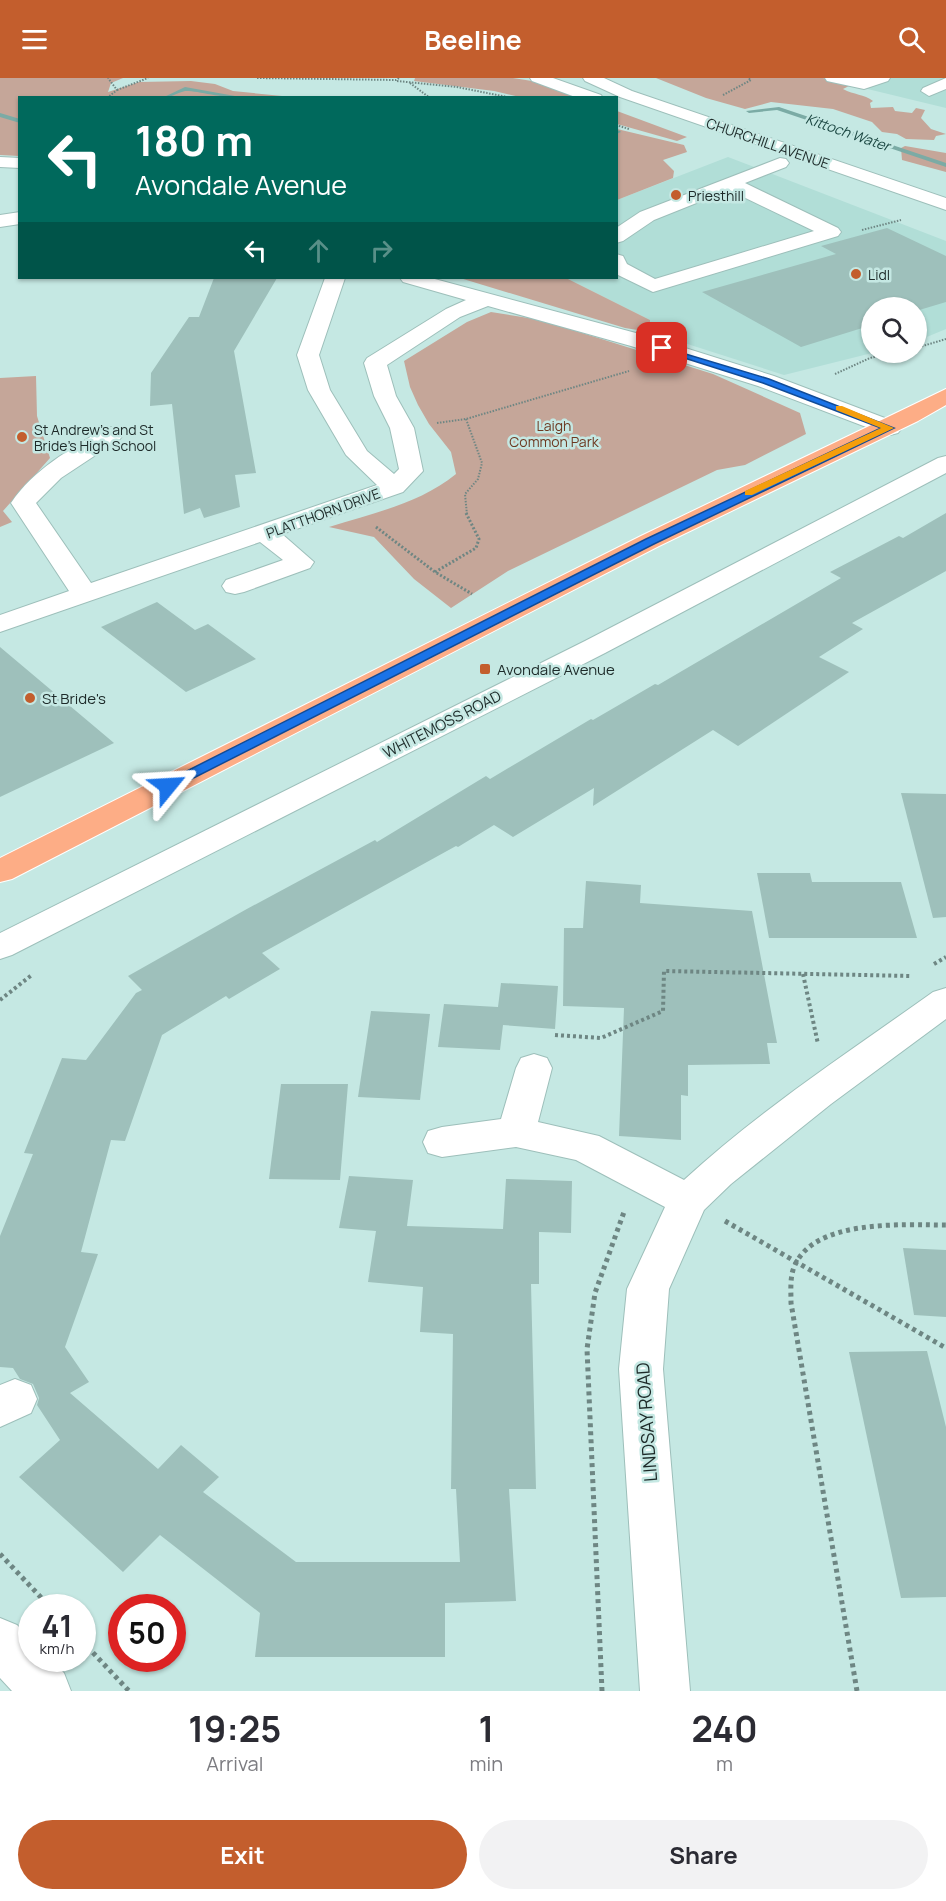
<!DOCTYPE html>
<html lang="en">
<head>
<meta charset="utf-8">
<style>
	:root { --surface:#fff; --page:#f2f2f3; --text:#2b2b33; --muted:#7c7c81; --accent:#c35e2d }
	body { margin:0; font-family:Manrope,sans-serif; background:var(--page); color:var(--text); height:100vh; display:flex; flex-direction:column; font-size:22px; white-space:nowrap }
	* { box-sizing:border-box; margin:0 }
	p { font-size:20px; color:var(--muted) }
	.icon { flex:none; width:33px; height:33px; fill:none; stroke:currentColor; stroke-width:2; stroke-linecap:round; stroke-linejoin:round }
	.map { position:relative; height:1613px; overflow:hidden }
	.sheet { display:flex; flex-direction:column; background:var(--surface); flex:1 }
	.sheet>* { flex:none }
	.top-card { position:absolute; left:18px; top:18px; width:600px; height:183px; border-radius:0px; box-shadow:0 2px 4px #0004; background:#00695c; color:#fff; overflow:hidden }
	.controls { position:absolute; left:861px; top:219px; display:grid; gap:12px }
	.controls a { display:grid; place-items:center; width:66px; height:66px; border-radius:50%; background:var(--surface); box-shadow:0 2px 4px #0004; font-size:30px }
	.speed { position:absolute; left:18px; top:1516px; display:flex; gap:12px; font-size:30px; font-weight:700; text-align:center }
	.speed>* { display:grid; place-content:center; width:78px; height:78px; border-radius:50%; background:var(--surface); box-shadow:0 2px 4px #0004; line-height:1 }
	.speed small { font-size:15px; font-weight:400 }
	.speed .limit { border:9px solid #d22; background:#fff; color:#111 }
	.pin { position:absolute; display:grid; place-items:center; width:51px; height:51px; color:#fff; margin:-26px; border-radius:12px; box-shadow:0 3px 9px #0006 }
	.me { position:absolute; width:66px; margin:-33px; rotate:63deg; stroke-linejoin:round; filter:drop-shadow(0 0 4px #0008) }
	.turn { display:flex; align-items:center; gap:21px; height:126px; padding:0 18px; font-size:27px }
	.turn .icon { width:78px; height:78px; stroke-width:2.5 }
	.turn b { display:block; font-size:42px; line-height:51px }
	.lanes { display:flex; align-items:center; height:57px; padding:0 18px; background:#0003; justify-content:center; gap:30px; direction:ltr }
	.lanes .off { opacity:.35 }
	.eta { display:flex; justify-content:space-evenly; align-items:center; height:102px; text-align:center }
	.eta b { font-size:36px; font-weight:700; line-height:42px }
	.action { display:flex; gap:12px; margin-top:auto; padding:12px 18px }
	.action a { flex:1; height:69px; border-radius:36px; background:var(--accent); color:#fff; font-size:24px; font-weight:700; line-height:69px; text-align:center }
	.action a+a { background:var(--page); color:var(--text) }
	header { display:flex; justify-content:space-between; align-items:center; height:78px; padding:0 18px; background:var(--accent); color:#fff; font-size:27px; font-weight:700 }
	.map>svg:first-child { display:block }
</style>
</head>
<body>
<header><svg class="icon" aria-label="menu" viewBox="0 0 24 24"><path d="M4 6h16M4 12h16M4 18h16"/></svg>Beeline<svg class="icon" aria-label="search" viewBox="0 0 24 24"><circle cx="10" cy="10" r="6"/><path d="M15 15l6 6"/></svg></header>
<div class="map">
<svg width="946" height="1613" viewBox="0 0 946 1613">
	<rect width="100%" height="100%" fill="#c5e8e3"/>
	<!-- built -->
	<g fill="#b1ded7">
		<path d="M823,0H946V30L851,7Z"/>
		<path d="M728,79L946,163V251L917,263L916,230H872V275L784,297L650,254V242L566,200H616L617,122Z"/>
	</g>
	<!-- green -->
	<g fill="#c5a699">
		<path d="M0,0H123L111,5L108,14L139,4L191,3L215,6L233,13L292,19L20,20L19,78L0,77Z"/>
		<path d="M415,0H513L532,3L579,19H520L494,13L414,3Z"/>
		<path d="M656,0H823L851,7L843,11C854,17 864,16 873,23L870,25L871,30L893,29L895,33L912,35L916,30L925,32L921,40L931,51L946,56L936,58L934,62L906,61L897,56L882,54L872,44L833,31L771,24L745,31L706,20Z"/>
		<path d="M616,33H617L687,59L677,63L617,46Z"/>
		<path d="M617,51L684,67L687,74L663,82L674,93L673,100L617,122Z"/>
		<path d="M905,68L946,75V94L902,82L901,70Z"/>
		<path d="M460,200H566L650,242V254L625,250Z"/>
		<path d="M491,234L541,242L713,296L800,335L806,356L745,387L717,392L508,493L451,530L414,501L374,459L329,449C373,435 419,426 456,396L451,374L429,346L418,327L410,309L404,283L467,244Z"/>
		<path d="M36,298L37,338L50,380L3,433L12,444L0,449V300Z"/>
	</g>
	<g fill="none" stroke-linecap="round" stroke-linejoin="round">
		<!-- stream -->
		<g fill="#7baba5" fill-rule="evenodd">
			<path d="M185,9L235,18L238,20C224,20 194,12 185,13C176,15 171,20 162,20Z"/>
			<path d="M779,29L946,85V89L777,32L749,35L746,33Z"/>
			<path d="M0,35L20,41V45L0,39Z"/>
			<path d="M616,52L620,53L621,54L616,56Z"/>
		</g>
	</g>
	<!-- building -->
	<g fill="#9ec0bb">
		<path d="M887,150L946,178V224L916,233V230H872V247L801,269L702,214L836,176L821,168Z"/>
		<path d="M214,200H277L234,273L256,395L235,397L240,429L204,440L200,430L184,436L172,326L150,328L151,295L189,239H199Z"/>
		<path d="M946,435V493L852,545L863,551L819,579L849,594L738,668L713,652L593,728L594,710L513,759L494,747L458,769L456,768L262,875L280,891L229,921L226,918L162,957L125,1063L111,1062L81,1174L98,1176L65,1269L89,1304L70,1315L158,1391L181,1367L219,1399L203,1414L296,1484H460L456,1411H451L453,1256L420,1254L423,1209L368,1204L376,1153L339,1150L349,1098L413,1102L407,1148L503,1151L506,1101L572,1103L571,1155L539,1154V1206H531L536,1411H509L516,1523L445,1525V1579H255L260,1535L160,1457L123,1494L19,1399L60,1362L37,1327L39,1320L33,1306L20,1301L13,1290L0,1289V1158L33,1076L24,1075L62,980L86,982L136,915L142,912L128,898L245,832L375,762L377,764L486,698L490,701L591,641L593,642L655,606L658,607L841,500L830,494L899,458L903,460Z"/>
		<path d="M157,524L195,552L208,546L256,581L186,614L101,549Z"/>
		<path d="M0,569L114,665L0,719Z"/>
		<path d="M901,715L946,716V839L933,840Z"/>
		<path d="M757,795H810L812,804H901L917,860H769Z"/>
		<path d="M586,803L641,807L640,825L752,833L777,965H767L770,986L688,987V1018L681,1017V1062L619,1058L624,930L563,928L564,850H583Z"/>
		<path d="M501,905L558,908L555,951L503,947L500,972L438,969L444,926L498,929Z"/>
		<path d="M371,933L430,936L420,1022L358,1019Z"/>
		<path d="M281,1006H348L340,1102L269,1101Z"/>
		<path d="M903,1170L946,1172V1239L914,1237Z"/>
		<path d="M927,1273L946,1349V1519L901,1520L849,1274Z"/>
	</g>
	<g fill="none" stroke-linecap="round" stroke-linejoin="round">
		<!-- minor casing -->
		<g stroke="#9dbfba" stroke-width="2">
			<g id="minor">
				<path d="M530,0H553L601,17L603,20H578L532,3Z"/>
				<path d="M583,0H604L632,13L946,120V132L620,19L585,3Z"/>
				<path d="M825,0H890L888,3L864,11L827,3Z"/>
				<path d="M946,0V11L929,18L921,13L923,10Z"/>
				<path d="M0,79L20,80V90L0,89Z"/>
				<path d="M780,80L786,81L789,85L786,89L745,105L838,150L841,154L838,158L653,214L616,196V176L623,178L627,186L655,201L814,153L729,112L654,142L623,163L616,165V150L640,134Z"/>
				<path d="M20,134V146L0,149V137Z"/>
				<path d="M325,200H345L319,277L330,312L367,373L394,396L399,391L390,350L374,318L364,285L367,280L446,231L466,222L403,204L400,200H431L647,258L774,298L898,345L902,350L898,355L890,357L882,355L758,308L631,268L488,228L460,239L387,287L396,318L414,350L423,393L403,414L282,456L314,484L310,490L244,514L235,516L226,514L222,508L226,502L283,482L260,464L0,554V537L69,513L11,425C34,391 69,372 104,351L112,349L120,351L124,356L120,361L61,400L36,425L91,505L377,407L346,377L308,312L297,277Z"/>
				<path d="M946,378V395L605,575L12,877L0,881V855L585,563L938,380Z"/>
				<path d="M946,910V941L831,1026L731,1106L704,1132L669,1211L663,1291L690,1613H640L619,1291L627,1211L665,1129L576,1082L516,1069L442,1079L428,1075L423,1064L428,1053L442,1049L501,1041L516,990L521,980L534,976L547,980L552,990L538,1044L599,1058L684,1102C760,1032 849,974 933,914Z"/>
				<path d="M15,1301L31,1307L37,1321L31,1335L0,1349V1307Z"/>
				<path d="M0,1540L17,1547L32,1562V1581H50L64,1595L71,1613H12L0,1600Z"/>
			</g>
		</g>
		<!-- major casing -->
		<g stroke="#fff" stroke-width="2">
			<path id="major" d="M946,311V327L918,343L659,468L12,801L0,804V780L641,458Z"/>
		</g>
		<!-- path-far3 -->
		<g stroke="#6e8683" stroke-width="2" stroke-dasharray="1.5 1.5" stroke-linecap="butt">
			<path d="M257,0L396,2L399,0"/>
			<path d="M397,3L457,9L512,20"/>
			<path d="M410,5L430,20"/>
			<path d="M117,12L148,0"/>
			<path d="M723,17L751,2L748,0"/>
			<path d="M107,20L117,12L108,0"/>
			<path d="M616,47L629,51"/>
			<path d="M862,152L901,142"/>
			<path d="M916,270L946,261"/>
			<path d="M835,296L870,280L895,274"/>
			<path d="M466,341L482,385L478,401L465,416L467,437"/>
			<path d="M437,345L466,341L629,293"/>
		</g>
		<!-- path-far2 -->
		<g stroke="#6e8683" stroke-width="3" stroke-dasharray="2 2" stroke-linecap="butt">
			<path d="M466,435L479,461L476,470L435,494L472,516"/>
			<path d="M376,449L435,494"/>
		</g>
		<!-- path-far1 -->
		<g stroke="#6e8683" stroke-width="4" stroke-dasharray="3 3" stroke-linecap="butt">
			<path d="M934,886L946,879"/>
			<path d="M803,896L818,966"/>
			<path d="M0,922L33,896"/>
			<path d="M555,957L601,960L663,933L664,893L911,898"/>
		</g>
		<!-- path -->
		<g stroke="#6e8683" stroke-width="5" stroke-dasharray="4 4" stroke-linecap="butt">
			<path d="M725,1143L946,1270"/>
			<path d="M0,1476L51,1530"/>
			<path d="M82,1563L129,1613"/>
			<path d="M602,1613L587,1271L595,1215L624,1134"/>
			<path d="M857,1613L791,1225C791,1214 790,1202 793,1192C810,1140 903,1147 946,1147"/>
		</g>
		<!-- minor -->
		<use href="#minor" fill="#fff" fill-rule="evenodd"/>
		<!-- major -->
		<use href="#major" fill="#fdad86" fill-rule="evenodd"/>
	</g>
	<!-- route -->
	<path fill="#1a73e8" stroke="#114b97" stroke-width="1.5" d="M659,268L769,301L894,350L654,466L172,711H163L161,708L163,705L646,461L881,350L763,305L659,272Z"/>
	<!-- slow -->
	<path fill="#f59e0b" d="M836,328H842L894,350L752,417H745V413L881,350L836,332Z"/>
	<!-- markers -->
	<g fill="#c35e2d" stroke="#c5e8e3" stroke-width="2">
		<circle cx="676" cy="117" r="6"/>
		<circle cx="856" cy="196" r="6"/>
		<circle cx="22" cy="359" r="6"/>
		<rect x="479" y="585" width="12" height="12" rx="3"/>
		<circle cx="30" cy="620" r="6"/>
	</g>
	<g text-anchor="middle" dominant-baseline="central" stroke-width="5" stroke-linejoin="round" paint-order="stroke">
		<!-- far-water labels -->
		<g font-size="14" font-style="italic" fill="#1b4742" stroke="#c5e8e3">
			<text transform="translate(848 54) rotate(19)">Kittoch Water</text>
		</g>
		<!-- far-street labels -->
		<g font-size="14" fill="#1d2a29" stroke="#c5e8e3">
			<text transform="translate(768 65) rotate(19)">CHURCHILL AVENUE</text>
			<text transform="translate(323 435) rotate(-20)">PLATTHORN DRIVE</text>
		</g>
		<!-- far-poi labels -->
		<g font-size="14" fill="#1d2a29" stroke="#c5e8e3" text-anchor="start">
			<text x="688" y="117">Priesthill</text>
			<text x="868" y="196">Lidl</text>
			<text x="34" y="351">St Andrew's and St<tspan x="34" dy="16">Bride's High School</tspan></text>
		</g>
		<!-- far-park labels -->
		<g font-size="14" fill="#6d3921" stroke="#c5e8e3">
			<text x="554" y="347">Laigh<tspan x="554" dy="16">Common Park</tspan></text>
		</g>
		<!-- poi labels -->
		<g font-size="15" fill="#1d2a29" stroke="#c5e8e3" text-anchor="start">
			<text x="497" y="591">Avondale Avenue</text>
			<text x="42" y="620">St Bride's</text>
		</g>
		<!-- street labels -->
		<g font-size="15" fill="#1d2a29" stroke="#c5e8e3">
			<text transform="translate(442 646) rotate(-27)">WHITEMOSS ROAD</text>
		</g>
		<!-- near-street labels -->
		<g font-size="18" fill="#1d2a29" stroke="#c5e8e3">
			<text transform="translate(646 1344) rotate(-94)">LINDSAY ROAD</text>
		</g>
	</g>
</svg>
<div class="controls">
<a><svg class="icon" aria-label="search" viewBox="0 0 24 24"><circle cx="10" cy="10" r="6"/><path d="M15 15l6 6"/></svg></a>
</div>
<div class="speed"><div>41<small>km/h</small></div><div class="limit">50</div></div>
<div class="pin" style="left:662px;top:270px;background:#d93025"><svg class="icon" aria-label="arrive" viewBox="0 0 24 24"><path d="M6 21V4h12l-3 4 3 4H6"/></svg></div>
<svg class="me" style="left:168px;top:708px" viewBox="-20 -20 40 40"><path d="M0-17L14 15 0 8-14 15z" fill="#1a73e8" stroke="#fff" stroke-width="4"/></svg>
<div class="top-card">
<div class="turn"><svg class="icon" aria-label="left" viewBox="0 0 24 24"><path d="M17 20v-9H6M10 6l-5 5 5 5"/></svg><div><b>180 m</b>Avondale Avenue</div></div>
<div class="lanes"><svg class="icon" aria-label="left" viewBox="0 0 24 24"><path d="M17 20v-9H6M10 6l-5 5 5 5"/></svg><svg class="icon off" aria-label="ahead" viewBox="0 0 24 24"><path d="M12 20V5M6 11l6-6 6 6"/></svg><svg class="icon off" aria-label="right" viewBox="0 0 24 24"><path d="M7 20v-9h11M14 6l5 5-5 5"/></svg></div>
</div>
</div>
<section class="sheet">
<div class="eta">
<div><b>19:25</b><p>Arrival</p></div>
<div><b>1</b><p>min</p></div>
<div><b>240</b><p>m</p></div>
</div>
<div class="action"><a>Exit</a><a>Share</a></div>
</section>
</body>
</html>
